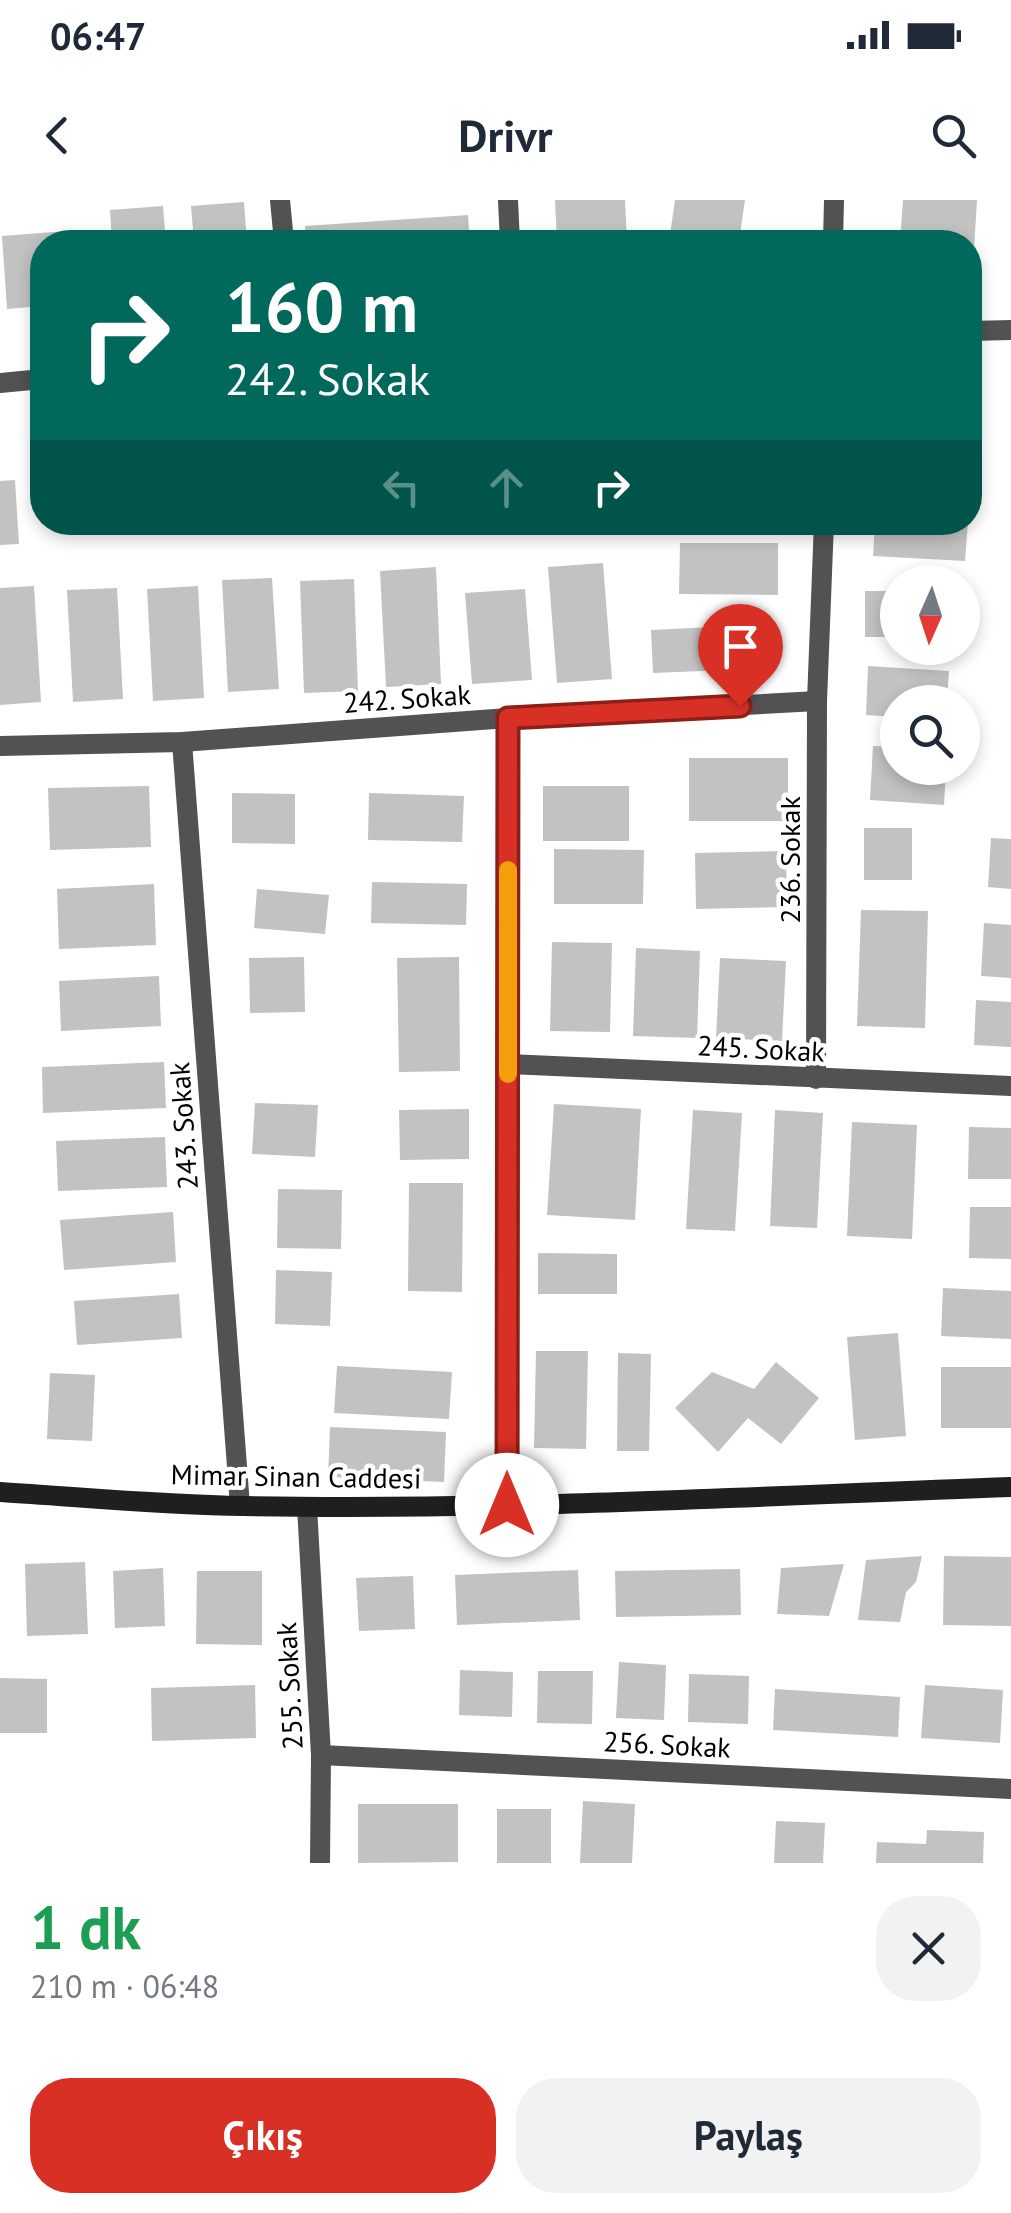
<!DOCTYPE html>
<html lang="tr">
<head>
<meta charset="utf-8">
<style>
	:root { --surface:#fff; --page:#f2f2f3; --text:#1f2937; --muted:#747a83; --accent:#d93025 }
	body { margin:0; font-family:"PT Sans",sans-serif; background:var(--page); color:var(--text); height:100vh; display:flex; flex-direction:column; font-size:38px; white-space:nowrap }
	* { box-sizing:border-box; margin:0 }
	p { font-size:32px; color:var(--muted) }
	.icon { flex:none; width:55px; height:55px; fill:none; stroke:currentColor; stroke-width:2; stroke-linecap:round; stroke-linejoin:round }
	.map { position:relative; height:1663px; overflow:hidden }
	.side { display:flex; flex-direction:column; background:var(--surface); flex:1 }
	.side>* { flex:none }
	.banner { position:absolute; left:30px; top:30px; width:952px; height:305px; border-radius:40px; box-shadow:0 5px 15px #0003; background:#00695c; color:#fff; overflow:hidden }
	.needle { width:65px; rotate:183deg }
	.fabs { position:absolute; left:880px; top:365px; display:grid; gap:20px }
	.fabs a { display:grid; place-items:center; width:100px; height:100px; border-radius:50%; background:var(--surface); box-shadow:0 5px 15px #0003; font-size:50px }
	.pin { position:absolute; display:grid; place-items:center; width:85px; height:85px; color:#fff; margin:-102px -42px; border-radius:50% 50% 50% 0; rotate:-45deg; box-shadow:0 0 10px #0007 }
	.pin .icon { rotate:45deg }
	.me { position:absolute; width:110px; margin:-55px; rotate:0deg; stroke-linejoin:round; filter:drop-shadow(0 0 8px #0008) }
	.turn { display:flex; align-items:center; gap:35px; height:210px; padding:0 30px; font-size:45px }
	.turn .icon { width:130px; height:130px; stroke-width:2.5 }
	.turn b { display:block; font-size:70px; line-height:85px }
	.lanes { display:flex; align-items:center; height:95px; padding:0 30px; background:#0003; justify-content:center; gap:50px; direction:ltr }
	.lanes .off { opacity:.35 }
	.round { display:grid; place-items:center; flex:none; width:105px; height:105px; border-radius:40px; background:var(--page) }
	.overview { display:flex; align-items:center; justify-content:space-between; height:170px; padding:0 30px }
	h1 { font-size:60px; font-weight:800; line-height:75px; color:#1e9e55 }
	.primary-button { display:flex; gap:20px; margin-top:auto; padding:20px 30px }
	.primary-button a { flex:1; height:115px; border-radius:40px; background:var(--accent); color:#fff; font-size:40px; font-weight:800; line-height:115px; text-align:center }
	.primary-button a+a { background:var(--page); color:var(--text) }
	.status { display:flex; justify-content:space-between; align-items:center; height:70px; padding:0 50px; background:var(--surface); direction:ltr }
	.status svg { height:28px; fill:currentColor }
	header { display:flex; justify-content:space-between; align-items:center; height:130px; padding:0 30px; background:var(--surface); font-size:45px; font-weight:800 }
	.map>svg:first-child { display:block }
</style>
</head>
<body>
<div class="status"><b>06:47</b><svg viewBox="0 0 49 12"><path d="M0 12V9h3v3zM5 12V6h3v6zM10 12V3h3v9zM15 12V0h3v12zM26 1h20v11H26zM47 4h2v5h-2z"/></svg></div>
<header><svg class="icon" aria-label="back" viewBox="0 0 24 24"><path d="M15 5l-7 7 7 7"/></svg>Drivr<svg class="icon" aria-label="search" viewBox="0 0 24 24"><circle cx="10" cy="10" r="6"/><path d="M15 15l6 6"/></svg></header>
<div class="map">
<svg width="1011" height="1663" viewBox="0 0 1011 1663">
	<rect width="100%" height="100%" fill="#fff"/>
	<!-- building -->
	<g fill="#c2c2c2">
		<path d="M555,0H625L627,42H557Z"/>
		<path d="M675,0H745L739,42H669Z"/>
		<path d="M903,0H977L973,66H970V42H900Z"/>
		<path d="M244,2L247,42H194L191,6Z"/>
		<path d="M163,6L166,42H112L110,10Z"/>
		<path d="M468,15L470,42H306L305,26Z"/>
		<path d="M79,30V42H42V106L7,109L2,36Z"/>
		<path d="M15,280L19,344L0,345V281Z"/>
		<path d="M875,322H968L965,361L873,356Z"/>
		<path d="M680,343H778V395L679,394Z"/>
		<path d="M603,363L612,479L557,483L548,367Z"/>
		<path d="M436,367L441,484L386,487L380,371Z"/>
		<path d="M272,378L279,489L228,492L222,380Z"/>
		<path d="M354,379L358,491L304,493L300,381Z"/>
		<path d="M34,386L41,502L0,505V388Z"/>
		<path d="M198,386L204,498L153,501L147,389Z"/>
		<path d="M117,388L123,499L73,502L67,390Z"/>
		<path d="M525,389L532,480L472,484L465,393Z"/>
		<rect x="865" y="391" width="33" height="46"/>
		<path d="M772,424L774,468L653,473L651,430Z"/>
		<path d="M868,466L949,471L947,502H898V517L866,515Z"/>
		<path d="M873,546L898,547V568H946L944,605L870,600Z"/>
		<rect x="689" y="558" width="99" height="63"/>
		<path d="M149,586L151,647L50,650L48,588Z"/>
		<rect x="543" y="586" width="86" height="55"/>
		<path d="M232,593L295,594V644L232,643Z"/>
		<path d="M369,593L464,596L462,642L368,640Z"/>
		<rect x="864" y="628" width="48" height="52"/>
		<path d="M991,638L1011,639V689L988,687Z"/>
		<path d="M554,649L644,650L643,704H554Z"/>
		<path d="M786,651L787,707L696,709L695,653Z"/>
		<path d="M372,682L467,684L466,725L371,723Z"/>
		<path d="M154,684L156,745L59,749L57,689Z"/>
		<path d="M257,689L329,695L325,734L254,728Z"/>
		<path d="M861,710L928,711L925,828L857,826Z"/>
		<path d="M984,723L1011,725V778L981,776Z"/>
		<path d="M552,742L612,743L610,832L550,831Z"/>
		<path d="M636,748L700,751L697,838L633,836Z"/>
		<path d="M304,757L305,812L250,813L249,758Z"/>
		<path d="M459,757L460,871L399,872L397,758Z"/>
		<path d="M720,758L786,761L782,841L716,838Z"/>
		<path d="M159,776L161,826L61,831L59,781Z"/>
		<path d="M976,800L1011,802V847L974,845Z"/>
		<path d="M164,862L166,908L43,913L42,867Z"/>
		<path d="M255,903L318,905L315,957L252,954Z"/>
		<path d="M554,904L641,909L635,1020L547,1015Z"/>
		<path d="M469,909V959L400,960L399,910Z"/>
		<path d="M693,910L742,913L735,1031L686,1029Z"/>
		<path d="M775,910L823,913L817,1028L770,1026Z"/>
		<path d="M852,922L917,925L912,1039L847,1036Z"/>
		<path d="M969,927L1011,928V979H968Z"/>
		<path d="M165,937L167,987L58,991L56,941Z"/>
		<path d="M409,983H463L462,1092L408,1091Z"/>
		<path d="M278,989L342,990L341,1049L277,1048Z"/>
		<path d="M970,1007H1011V1059L969,1058Z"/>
		<path d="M173,1012L176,1062L64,1070L60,1020Z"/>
		<path d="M538,1053L617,1054V1094H538Z"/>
		<path d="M276,1070L332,1072L330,1126L275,1124Z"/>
		<path d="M943,1088L1011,1091V1139L941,1136Z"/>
		<path d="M179,1094L182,1138L77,1145L74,1101Z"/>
		<path d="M898,1133L906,1236L855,1240L847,1137Z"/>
		<path d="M536,1151H588L586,1249L534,1248Z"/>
		<path d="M618,1153L651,1154L649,1251H617Z"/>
		<path d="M776,1162L819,1198L781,1244L748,1218L718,1252L675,1208L712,1172L754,1189Z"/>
		<path d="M337,1166L452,1172L449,1219L334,1213Z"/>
		<rect x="941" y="1167" width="70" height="61"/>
		<path d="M50,1173L95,1175L92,1241L47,1239Z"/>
		<path d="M330,1227L446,1232L444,1282L328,1277Z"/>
		<path d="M922,1356L916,1382L906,1392L900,1422L858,1420L866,1360Z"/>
		<path d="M944,1356L1011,1357V1426L943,1425Z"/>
		<path d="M85,1362L88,1434L27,1436L25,1364Z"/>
		<path d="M844,1364L829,1416L777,1414L781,1368Z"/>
		<path d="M163,1368L165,1426L115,1428L113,1371Z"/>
		<path d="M740,1369L741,1415L616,1417L615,1371Z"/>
		<path d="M578,1370L580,1420L457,1425L455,1375Z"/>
		<path d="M197,1371H262V1445L196,1444Z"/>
		<path d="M413,1376L415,1429L359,1431L356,1378Z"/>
		<path d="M619,1462L666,1465L664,1520L616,1518Z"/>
		<path d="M460,1470L513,1472L512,1517L459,1515Z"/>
		<path d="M538,1471H593L592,1524L537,1523Z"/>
		<path d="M689,1474L749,1476L748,1524L688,1522Z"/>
		<path d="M0,1478L47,1479V1533H0Z"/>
		<path d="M255,1485L256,1538L152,1541L151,1488Z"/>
		<path d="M925,1485L1003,1490L1000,1543L921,1538Z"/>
		<path d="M775,1489L900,1497L898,1537L773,1530Z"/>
		<path d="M583,1601L635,1604L632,1663H580Z"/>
		<path d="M358,1604H458V1662L358,1663Z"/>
		<rect x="497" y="1609" width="54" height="54"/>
		<path d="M776,1621L825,1623L823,1663H774Z"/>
		<path d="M927,1630L984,1632L983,1663H876L877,1642L926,1644Z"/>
	</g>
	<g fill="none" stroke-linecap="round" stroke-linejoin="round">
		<!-- minor -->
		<g stroke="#525252" stroke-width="20">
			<path d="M280,0L284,42"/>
			<path d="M833,42L834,0"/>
			<path d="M182,542L240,1306"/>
			<path d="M0,546L182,542L508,518L817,501"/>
			<path d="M508,864L1011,886"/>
			<path d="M816,879L817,501L824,322"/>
			<path d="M507,1305L508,518"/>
			<path d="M307,1307L321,1555L320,1663"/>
			<path d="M321,1555L1011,1589"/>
		</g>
		<!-- tertiary -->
		<g stroke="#525252" stroke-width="20">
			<path d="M508,0L510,42"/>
			<path d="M970,131L1011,130"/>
			<path d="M0,183L42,179"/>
		</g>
		<!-- secondary -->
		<path stroke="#1f1f1f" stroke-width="20" d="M0,1292C81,1297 162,1305 243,1306C499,1311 755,1296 1011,1287"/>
	</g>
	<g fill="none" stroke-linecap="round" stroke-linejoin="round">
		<!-- route casing -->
		<g stroke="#8d1f18" stroke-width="25">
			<path id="route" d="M507,1305L508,518L740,506"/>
		</g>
		<!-- route -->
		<use href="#route" stroke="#d93025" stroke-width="18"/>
		<!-- slow -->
		<path stroke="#f59e0b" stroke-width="18" d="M508,874V670"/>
	</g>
	<g text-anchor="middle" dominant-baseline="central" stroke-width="9" stroke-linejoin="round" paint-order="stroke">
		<!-- street labels -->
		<g font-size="28" fill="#000" stroke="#fff">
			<text transform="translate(407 498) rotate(-4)">242. Sokak</text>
			<text transform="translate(789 660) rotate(-90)">236. Sokak</text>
			<text transform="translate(761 848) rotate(3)">245. Sokak</text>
			<text transform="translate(183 926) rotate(-94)">243. Sokak</text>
			<text transform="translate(296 1276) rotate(1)">Mimar Sinan Caddesi</text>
			<text transform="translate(289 1486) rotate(-93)">255. Sokak</text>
			<text transform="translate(667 1544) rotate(3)">256. Sokak</text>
		</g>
	</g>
</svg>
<div class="fabs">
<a><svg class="needle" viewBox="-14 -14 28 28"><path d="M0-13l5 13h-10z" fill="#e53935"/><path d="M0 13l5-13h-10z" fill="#747a83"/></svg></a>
<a><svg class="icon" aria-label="search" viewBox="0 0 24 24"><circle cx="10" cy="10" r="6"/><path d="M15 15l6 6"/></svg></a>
</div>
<div class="pin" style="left:740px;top:506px;background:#d93025"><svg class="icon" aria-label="arrive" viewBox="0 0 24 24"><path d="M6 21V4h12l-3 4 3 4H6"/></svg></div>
<svg class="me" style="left:507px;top:1305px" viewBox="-20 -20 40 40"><circle r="19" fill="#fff"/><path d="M0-13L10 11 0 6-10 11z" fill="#d93025"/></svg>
<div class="banner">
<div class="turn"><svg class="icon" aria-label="right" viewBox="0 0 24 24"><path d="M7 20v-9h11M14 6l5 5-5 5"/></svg><div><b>160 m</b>242. Sokak</div></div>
<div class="lanes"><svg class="icon off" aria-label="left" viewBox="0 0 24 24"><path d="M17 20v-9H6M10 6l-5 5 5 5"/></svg><svg class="icon off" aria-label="ahead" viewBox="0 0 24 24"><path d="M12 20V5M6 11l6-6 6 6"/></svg><svg class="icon" aria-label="right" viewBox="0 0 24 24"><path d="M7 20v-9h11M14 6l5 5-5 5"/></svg></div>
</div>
</div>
<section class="side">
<div class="overview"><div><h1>1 dk</h1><p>210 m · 06:48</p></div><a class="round"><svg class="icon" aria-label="close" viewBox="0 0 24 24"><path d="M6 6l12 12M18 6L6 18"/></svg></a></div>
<div class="primary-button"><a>Çıkış</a><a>Paylaş</a></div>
</section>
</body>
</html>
